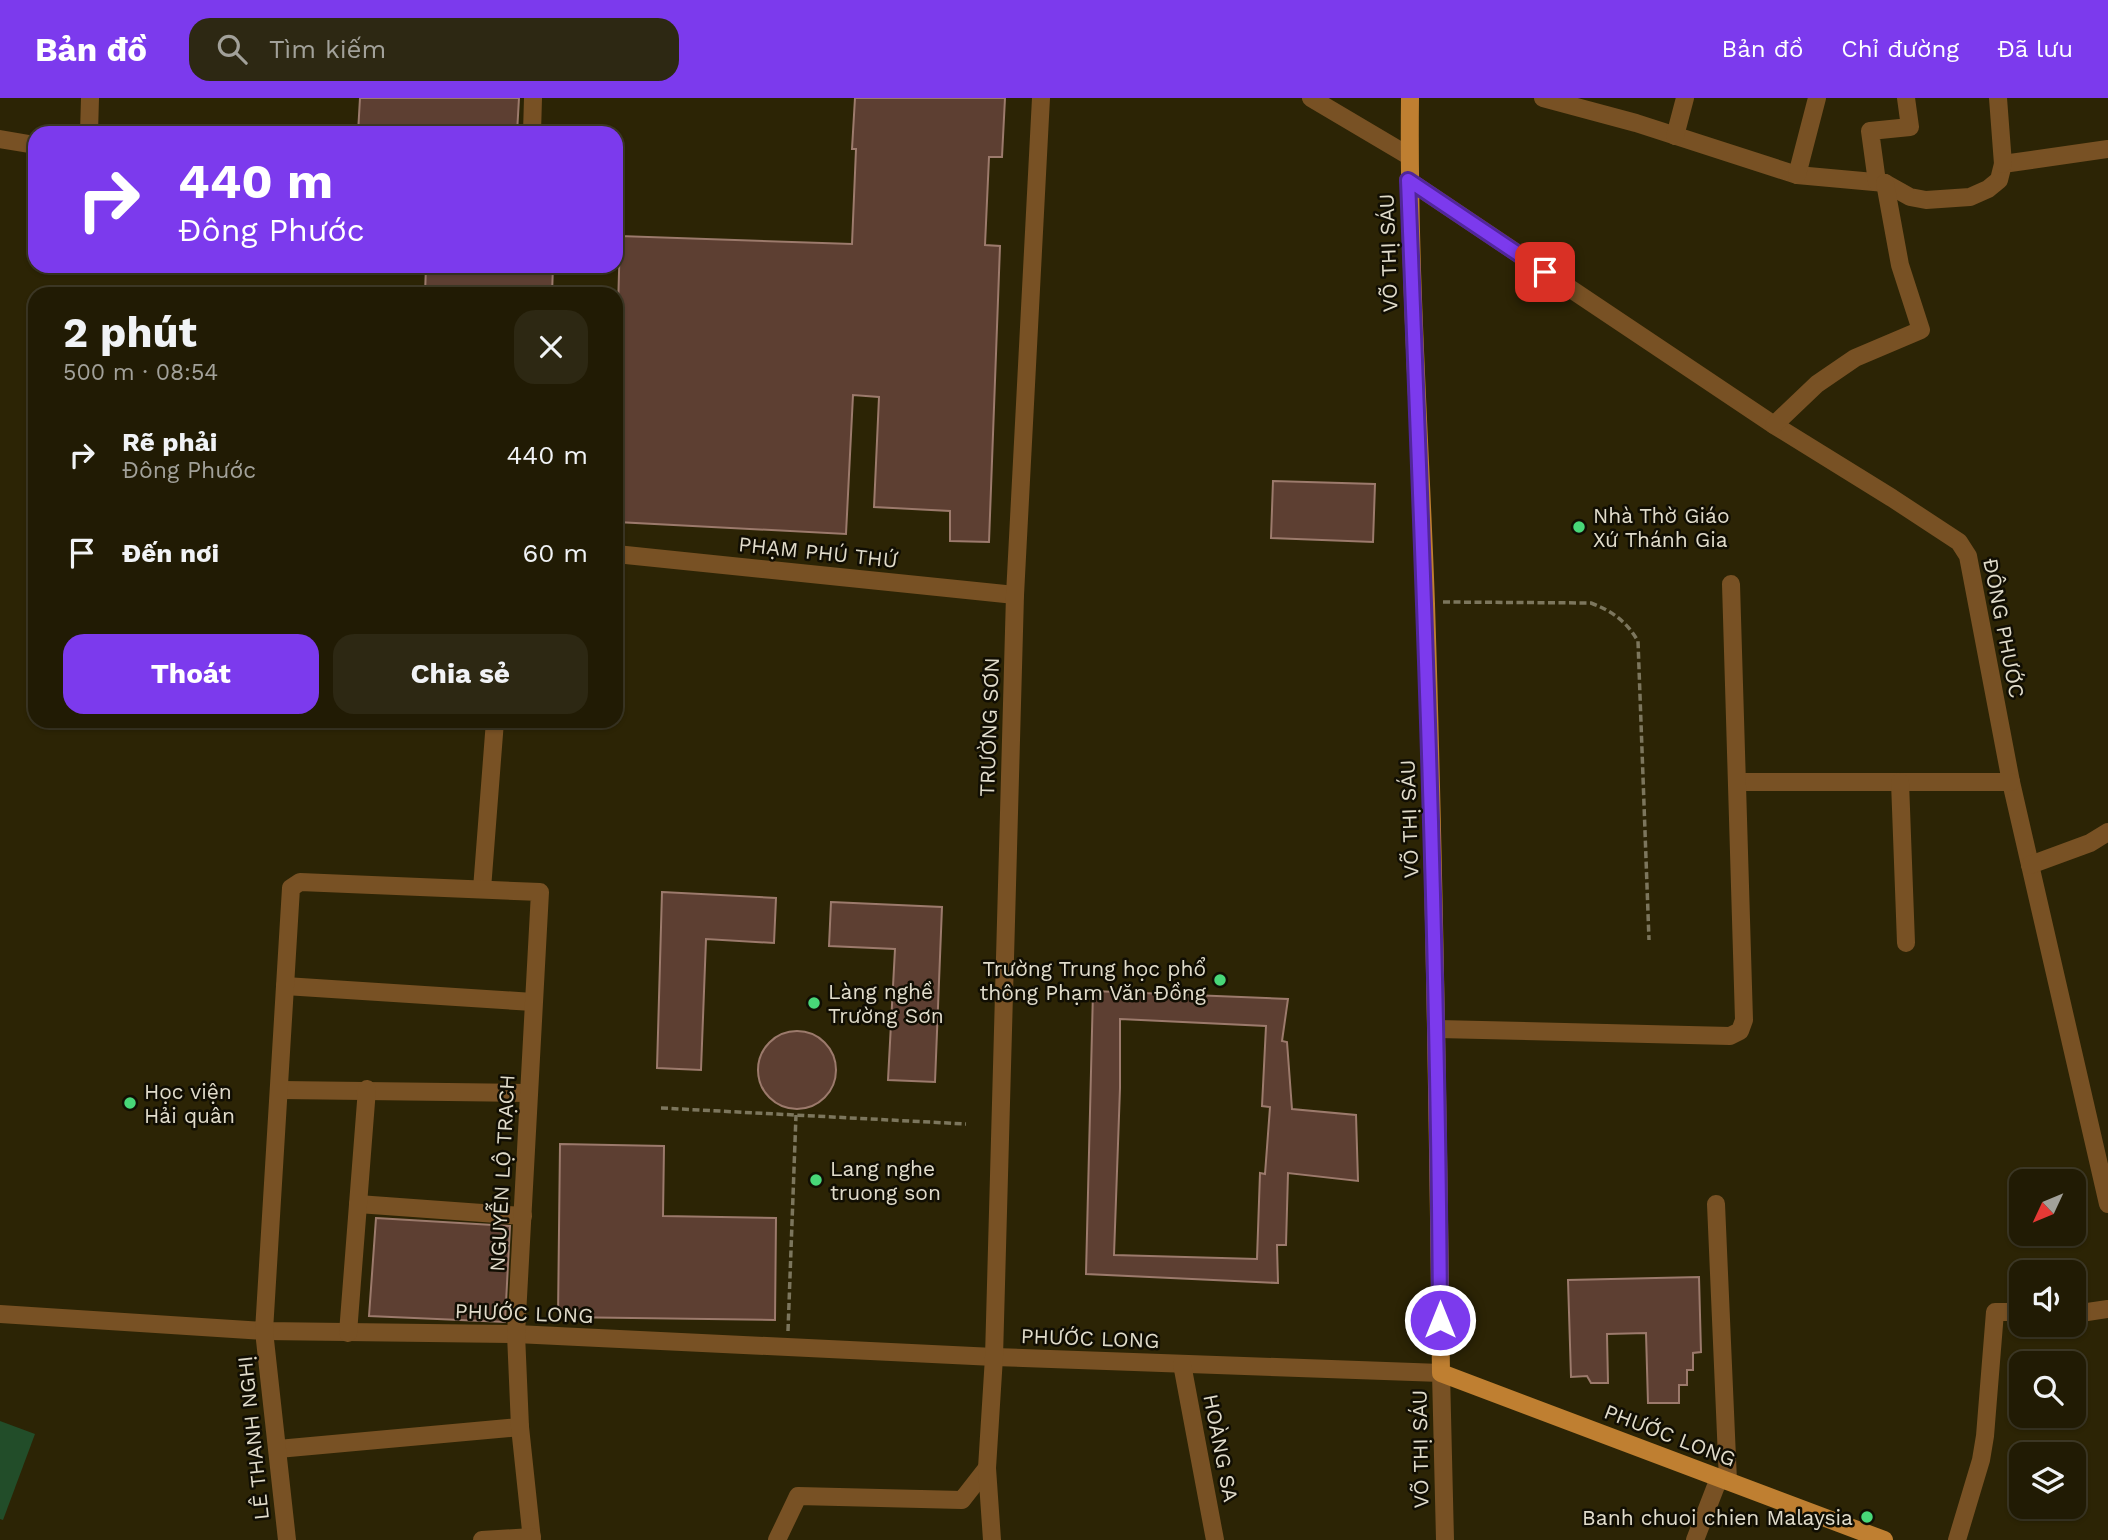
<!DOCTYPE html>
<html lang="vi">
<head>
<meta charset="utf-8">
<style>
	:root { --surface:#211b04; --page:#2d2813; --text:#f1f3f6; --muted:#a2a19a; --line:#3e3926; --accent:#7c3aed }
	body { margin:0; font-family:"Work Sans",sans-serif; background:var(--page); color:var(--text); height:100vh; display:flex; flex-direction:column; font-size:26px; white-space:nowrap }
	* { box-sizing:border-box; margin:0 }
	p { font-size:23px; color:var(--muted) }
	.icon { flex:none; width:38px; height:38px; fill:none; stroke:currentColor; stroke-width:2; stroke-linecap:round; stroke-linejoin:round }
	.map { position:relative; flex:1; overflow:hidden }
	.panel { position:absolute; left:28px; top:189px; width:595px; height:441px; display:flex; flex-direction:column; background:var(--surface); border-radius:21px; box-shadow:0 2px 5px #0004,0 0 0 2px var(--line) }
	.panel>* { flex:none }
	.hud { position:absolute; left:28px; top:28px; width:595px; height:147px; border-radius:21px; box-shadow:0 2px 5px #0004,0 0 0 2px var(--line); background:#7c3aed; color:#fff; overflow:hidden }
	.needle { width:46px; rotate:226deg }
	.tools { position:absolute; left:2009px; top:1071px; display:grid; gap:14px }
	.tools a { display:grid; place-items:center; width:77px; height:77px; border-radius:14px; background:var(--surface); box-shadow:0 2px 5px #0004,0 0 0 2px var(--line); font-size:35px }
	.pin { position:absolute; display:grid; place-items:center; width:60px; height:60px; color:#fff; margin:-30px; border-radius:14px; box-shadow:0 4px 10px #0006 }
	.me { position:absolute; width:77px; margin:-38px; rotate:0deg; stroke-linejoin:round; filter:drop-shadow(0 0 5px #0008) }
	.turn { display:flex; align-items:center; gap:24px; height:147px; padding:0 35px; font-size:32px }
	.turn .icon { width:91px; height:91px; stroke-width:2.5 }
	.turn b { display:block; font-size:49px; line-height:60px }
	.round { display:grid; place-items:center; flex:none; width:74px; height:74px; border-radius:21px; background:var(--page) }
	.headline { display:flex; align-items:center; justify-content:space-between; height:119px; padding:0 35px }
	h1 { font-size:42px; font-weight:700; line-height:52px }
	.primary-button { display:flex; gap:14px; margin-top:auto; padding:14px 35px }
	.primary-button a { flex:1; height:80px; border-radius:21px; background:var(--accent); color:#fff; font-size:28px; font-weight:700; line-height:80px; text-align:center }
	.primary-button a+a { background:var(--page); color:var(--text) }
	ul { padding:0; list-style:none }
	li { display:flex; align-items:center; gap:21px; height:98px; padding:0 35px }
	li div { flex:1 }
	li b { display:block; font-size:26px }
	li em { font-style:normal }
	header { display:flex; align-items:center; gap:42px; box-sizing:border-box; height:98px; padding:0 35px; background:var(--accent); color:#fff }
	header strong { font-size:33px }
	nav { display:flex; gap:38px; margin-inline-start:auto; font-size:24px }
	.search { width:490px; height:63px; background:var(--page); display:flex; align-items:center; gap:18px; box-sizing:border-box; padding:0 24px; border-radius:21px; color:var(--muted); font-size:26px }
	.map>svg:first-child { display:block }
</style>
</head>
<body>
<header>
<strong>Bản đồ</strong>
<div class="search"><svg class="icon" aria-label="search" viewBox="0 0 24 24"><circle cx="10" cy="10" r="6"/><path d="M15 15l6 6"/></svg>Tìm kiếm</div>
<nav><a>Bản đồ</a><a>Chỉ đường</a><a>Đã lưu</a></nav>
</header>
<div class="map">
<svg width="2108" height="1442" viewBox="0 0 2108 1442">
	<rect width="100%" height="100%" fill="#2c2405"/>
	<!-- green -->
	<path fill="#224d29" d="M0,1323L35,1336L3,1422L0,1421Z"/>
	<!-- building -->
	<g fill="#5d3f32" stroke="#9c7a6c" stroke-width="2" fill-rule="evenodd">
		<path d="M360,0H519L517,35H358Z"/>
		<path d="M855,0H1005L1002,59H989L985,147L1000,148L989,444L950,443V413L874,409L879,299L853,297L846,436L617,424L623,285H616L620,138L852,146L856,51H852Z"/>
		<path d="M426,168H553L552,196H425Z"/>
		<path d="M1273,383L1375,386L1373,444L1271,440Z"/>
		<path d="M662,794L776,800L774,845L706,841L701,972L657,970Z"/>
		<path d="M831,804L942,809L935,984L888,982L895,851L829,848Z"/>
		<path d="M1093,893L1288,901L1282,943L1287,944L1292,1011L1356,1017L1358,1083L1288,1075L1286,1147H1277L1278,1185L1086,1176ZM1120,921L1266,928L1262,1008L1270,1009L1265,1076L1260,1075L1257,1161L1114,1157L1120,990Z"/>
		<circle cx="797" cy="972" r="39"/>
		<path d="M560,1046L664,1048L663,1118L776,1120L775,1222L558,1219Z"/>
		<path d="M376,1120L510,1128L505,1224L369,1218Z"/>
		<path d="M1699,1179L1701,1254L1693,1255V1272H1687V1287H1679V1305H1648L1646,1235L1607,1236L1608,1285H1591L1587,1278L1571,1279L1568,1182Z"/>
	</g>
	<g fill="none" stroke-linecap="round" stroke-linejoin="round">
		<!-- path -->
		<g stroke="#7c765d" stroke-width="3.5" stroke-dasharray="7 3.5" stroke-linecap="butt">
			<path d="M1443,504L1591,505C1612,513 1626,523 1638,543L1649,842"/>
			<path d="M661,1010L966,1026"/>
			<path d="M788,1233L796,1017"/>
		</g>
		<!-- minor -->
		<g stroke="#785124" stroke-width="18">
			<path d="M1311,0L1409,58"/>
			<path d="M1543,0L1636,25L1797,77L1885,85L1910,99L1926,102L1970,99L1988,91L1999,82L2003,66L2108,51"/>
			<path d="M1998,0L2003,66"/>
			<path d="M89,35L90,0"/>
			<path d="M532,35L533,0"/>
			<path d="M1675,38L1685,0"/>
			<path d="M0,41L35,47"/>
			<path d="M1797,77L1817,0"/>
			<path d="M1408,82L1774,327L1892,400L1959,444L1968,458L2011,684L2108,1106"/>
			<path d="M1877,84L1870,33L1910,29L1906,0"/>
			<path d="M1774,327L1817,286L1855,260L1921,232L1900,167L1885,85"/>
			<path d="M616,456L1015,497"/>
			<path d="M1737,684H2011"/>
			<path d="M1900,684L1906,845"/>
			<path d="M2030,767L2090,745L2108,734"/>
			<path d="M482,791L495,623"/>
			<path d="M285,888L533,904"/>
			<path d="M1438,931L1730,938L1740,933L1744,922L1731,486"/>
			<path d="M281,992L529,995"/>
			<path d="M358,1106L523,1118"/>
			<path d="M1716,1106L1728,1383"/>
			<path d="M0,1216L264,1233L516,1236L994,1259L1441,1275L1445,1442"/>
			<path d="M2074,1216L2108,1211"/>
			<path d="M348,1235L367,991"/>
			<path d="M1182,1266L1215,1442"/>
			<path d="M278,1351L520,1329"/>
			<path d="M287,1442L264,1233L291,790L300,784L540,794L516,1236L520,1329L532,1442"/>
			<path d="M482,1442L532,1439"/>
			<path d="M777,1442L798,1398L962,1402L987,1370"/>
			<path d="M992,1442L987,1370L994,1259L1015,497L1041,0"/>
			<path d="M1695,1442L1719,1380"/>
			<path d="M1957,1442L1981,1362L1985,1338L1995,1214H2021"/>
		</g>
		<!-- major -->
		<path stroke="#bf7f31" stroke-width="18" d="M1410,0C1408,169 1420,337 1426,506C1434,762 1438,1019 1441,1275L1884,1442"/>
	</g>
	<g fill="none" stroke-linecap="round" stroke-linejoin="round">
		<!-- route casing -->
		<g stroke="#51269a" stroke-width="18">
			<path id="route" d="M1440,1222C1438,842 1423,462 1408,82L1545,174"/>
		</g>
		<!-- route -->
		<use href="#route" stroke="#7c3aed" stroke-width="12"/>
	</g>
	<!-- markers -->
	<g fill="#48d778" stroke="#110e03" stroke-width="2.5">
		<circle cx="1579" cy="429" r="7"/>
		<circle cx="1220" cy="882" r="7"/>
		<circle cx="814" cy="905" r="7"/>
		<circle cx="130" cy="1005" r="7"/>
		<circle cx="816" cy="1082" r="7"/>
		<circle cx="1867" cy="1419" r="7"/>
	</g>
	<g text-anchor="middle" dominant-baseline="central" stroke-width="5" stroke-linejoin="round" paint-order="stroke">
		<!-- street labels -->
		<g font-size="21" fill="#e1dccb" stroke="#110e03">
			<text transform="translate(1388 155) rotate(-92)">VÕ THỊ SÁU</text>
			<text transform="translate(818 454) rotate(6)">PHẠM PHÚ THỨ</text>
			<text transform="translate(2004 530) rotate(79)">ĐÔNG PHƯỚC</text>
			<text transform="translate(989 629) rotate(-88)">TRƯỜNG SƠN</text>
			<text transform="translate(1409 721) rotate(-92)">VÕ THỊ SÁU</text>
			<text transform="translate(502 1075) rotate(-87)">NGUYỄN LỘ TRẠCH</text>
			<text transform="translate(524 1215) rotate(2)">PHƯỚC LONG</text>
			<text transform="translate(1090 1240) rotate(2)">PHƯỚC LONG</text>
			<text transform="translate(1670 1337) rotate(21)">PHƯỚC LONG</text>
			<text transform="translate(253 1340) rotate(-96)">LÊ THANH NGHỊ</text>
			<text transform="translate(1221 1350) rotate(79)">HOÀNG SA</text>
			<text transform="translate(1420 1351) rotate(-91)">VÕ THỊ SÁU</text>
		</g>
		<!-- poi labels -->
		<g font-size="21" fill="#e1dccb" stroke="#110e03" text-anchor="start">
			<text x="1593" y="417">Nhà Thờ Giáo<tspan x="1593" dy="24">Xứ Thánh Gia</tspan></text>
			<text x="1206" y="870" text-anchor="end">Trường Trung học phổ<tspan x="1206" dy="24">thông Phạm Văn Đồng</tspan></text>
			<text x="828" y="893">Làng nghề<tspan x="828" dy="24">Trường Sơn</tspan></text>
			<text x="144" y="993">Học viện<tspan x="144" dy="24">Hải quân</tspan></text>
			<text x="830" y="1070">Lang nghe<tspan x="830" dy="24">truong son</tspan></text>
			<text x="1853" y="1419" text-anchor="end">Banh chuoi chien Malaysia</text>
		</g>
	</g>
</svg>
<div class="tools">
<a><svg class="needle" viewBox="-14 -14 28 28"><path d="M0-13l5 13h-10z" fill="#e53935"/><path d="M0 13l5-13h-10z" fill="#a2a19a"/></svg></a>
<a><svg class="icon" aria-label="sound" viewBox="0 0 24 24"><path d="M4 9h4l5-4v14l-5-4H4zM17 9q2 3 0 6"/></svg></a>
<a><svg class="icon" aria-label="search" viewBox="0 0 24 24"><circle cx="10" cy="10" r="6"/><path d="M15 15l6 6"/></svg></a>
<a><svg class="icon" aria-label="layers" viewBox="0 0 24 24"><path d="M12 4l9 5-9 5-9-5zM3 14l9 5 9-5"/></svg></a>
</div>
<div class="pin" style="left:1545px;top:174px;background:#d93025"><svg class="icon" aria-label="arrive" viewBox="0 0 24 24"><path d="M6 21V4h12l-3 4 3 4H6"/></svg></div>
<svg class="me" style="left:1440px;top:1222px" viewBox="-20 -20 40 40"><circle r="17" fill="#7c3aed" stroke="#fff" stroke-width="3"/><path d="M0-11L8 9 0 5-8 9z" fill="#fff"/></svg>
<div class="hud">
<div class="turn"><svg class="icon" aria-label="right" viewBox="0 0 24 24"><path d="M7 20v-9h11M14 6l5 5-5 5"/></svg><div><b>440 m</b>Đông Phước</div></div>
</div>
<section class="panel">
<div class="headline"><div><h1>2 phút</h1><p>500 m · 08:54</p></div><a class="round"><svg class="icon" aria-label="close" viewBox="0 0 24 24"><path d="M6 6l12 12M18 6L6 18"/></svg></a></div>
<ul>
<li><svg class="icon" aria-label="right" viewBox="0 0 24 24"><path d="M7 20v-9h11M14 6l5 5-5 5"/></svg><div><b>Rẽ phải</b><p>Đông Phước</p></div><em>440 m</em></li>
<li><svg class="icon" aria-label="arrive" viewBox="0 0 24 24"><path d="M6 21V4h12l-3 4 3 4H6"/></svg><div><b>Đến nơi</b></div><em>60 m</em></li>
</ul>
<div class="primary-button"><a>Thoát</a><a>Chia sẻ</a></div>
</section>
</div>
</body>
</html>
